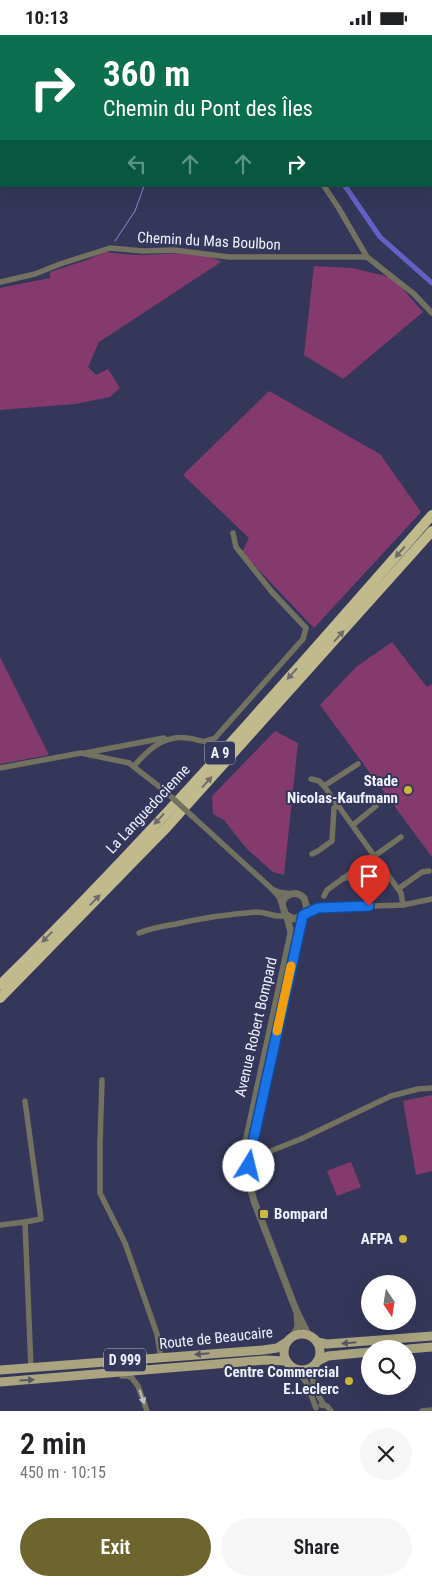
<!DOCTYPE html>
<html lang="en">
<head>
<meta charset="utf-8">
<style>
	:root { --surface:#fff; --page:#f6f6f6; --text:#202124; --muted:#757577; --accent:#6d652d }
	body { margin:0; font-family:"Roboto Condensed",sans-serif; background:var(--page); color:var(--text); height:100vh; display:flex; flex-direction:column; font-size:19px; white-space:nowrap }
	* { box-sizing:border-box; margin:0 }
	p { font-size:16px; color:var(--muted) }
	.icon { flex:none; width:28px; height:28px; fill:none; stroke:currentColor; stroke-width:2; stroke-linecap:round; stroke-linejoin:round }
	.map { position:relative; height:1376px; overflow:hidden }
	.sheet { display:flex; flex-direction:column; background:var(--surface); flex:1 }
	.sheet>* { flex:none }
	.hud { position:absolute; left:0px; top:0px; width:432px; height:152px; box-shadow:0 5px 20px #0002; background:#0b6e4f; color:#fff; overflow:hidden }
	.needle { width:32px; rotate:168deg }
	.tools { position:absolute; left:361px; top:1240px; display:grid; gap:10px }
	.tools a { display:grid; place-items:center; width:55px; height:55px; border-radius:50%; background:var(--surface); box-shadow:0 5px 20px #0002; font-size:25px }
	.pin { position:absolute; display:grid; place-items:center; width:42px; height:42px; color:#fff; margin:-51px -21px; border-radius:50% 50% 50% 0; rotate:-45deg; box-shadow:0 0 5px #0007 }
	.pin .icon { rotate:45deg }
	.me { position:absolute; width:55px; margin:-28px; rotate:9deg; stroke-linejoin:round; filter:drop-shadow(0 0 4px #0008) }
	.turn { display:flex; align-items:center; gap:18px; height:105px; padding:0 20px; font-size:22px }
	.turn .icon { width:65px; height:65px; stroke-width:2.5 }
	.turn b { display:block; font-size:35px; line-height:42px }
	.lanes { display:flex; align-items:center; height:48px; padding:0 20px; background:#0003; justify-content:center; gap:25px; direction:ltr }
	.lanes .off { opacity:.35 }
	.round { display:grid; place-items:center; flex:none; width:52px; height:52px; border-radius:26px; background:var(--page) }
	.head { display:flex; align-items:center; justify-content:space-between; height:85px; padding:0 20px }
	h1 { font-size:30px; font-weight:600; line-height:38px }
	.primary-button { display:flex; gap:10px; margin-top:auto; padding:10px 20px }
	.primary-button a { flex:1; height:58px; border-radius:30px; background:var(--accent); color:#fff; font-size:20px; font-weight:600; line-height:58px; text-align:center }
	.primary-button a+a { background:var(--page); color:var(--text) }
	.status { display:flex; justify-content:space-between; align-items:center; height:35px; padding:0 25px; background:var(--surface); direction:ltr }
	.status svg { height:14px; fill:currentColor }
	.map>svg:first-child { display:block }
</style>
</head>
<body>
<div class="status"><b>10:13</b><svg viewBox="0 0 49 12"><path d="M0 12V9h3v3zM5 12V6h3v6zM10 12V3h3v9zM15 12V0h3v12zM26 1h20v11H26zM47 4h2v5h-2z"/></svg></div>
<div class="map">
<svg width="432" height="1376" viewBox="0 0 432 1376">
	<rect width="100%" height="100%" fill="#35375a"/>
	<!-- green -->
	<g fill="#853a6e">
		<path d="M105,217C117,218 129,220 140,220C164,220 201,213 221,227L99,307L88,332L96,340L108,334L120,353L110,362L75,369L0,375V253L50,243V237L87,225Z"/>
		<path d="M314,231L353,233L393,243L423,277L343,344L304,320Z"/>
		<path d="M269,356L380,419L421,477L314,593L242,517L249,503L183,440Z"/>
		<path d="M392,607L427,652L432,649V822L320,670L356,632Z"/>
		<path d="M0,622L49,720L0,729Z"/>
		<path d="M275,696L298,708L284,840L273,837L246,813L224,785L213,779L212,761Z"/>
		<path d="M432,1060V1136L416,1140L403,1066Z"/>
		<path d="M351,1127L361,1152L337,1161L327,1136Z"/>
	</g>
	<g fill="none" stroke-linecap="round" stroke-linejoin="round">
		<!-- stream -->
		<g stroke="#8d8cd7" stroke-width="1">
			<path d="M220,1L221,0"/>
			<path d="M115,206L135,176L144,151"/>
		</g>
		<!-- canal -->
		<g stroke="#6361c6" stroke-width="5">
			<path d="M235,0V1"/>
			<path d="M345,151L380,202L432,248"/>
		</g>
		<!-- minor -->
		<g stroke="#73715f" stroke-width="5.5">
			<path d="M171,0L173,1"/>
			<path d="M324,151L338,172L367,222"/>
			<path d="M0,247L35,239L60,229L110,213L143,216L174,215L229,222H367L414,259L432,278"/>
			<path d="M85,718L164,703"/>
			<path d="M134,731C148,715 164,699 188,703C203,705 199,709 215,703L303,604L306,593L272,557L236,512L233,498"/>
			<path d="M0,733L81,718L129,728L165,756"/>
			<path d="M311,744L319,746L324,751L398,854L401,858L403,870"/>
			<path d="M324,751L358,729"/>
			<path d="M192,781L272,854"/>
			<path d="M353,790L376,771"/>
			<path d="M312,819L318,816L332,806L334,773L338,770"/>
			<path d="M343,843L389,842"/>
			<path d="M398,854L422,837L429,836"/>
			<path d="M324,861L327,855L401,802"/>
			<path d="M282,870L279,862L272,854L279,857L292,859"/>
			<path d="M304,879L318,873L403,870L432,864"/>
			<path d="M139,898C151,893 163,891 176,889C202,883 229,879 256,877C266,877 274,882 282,881L284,878"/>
			<path d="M102,1045L100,1108V1158L125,1208L157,1299L161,1323"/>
			<path d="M25,1066L41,1184L25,1187L31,1333"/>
			<path d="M256,1120L263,1119L301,1104L391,1061L418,1054L432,1053"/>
			<path d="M0,1190L25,1187"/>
			<path d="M314,1331C310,1349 315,1355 324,1370"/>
			<path d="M297,1335L306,1347L316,1373"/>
			<path d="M122,1341H128L132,1343L138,1351L147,1376"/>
			<path d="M321,1370L327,1371L331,1376"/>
			<path d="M422,1376L432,1375"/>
		</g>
		<!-- tertiary -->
		<g stroke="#73715f" stroke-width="7">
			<circle cx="248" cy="1119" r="9"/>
			<path d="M245,1111L291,898C290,894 289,890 288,886C286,877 276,866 289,860C295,857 300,859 304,863L307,873L303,880L294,884L286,880"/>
			<path d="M252,1111L303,880"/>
			<path d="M249,1127V1148L254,1166L296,1275L309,1301"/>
			<path d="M293,1301L298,1292L297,1280"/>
		</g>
		<!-- primary -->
		<g stroke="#aaa580" stroke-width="9">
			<circle cx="302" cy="1317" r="18"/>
			<path d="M317,1307L327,1309L432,1301"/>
			<path d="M408,1314L432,1312"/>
			<path d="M318,1326L328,1321L370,1317"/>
			<path d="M0,1335L263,1315L277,1313L285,1308"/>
			<path d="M0,1347L266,1325L285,1326"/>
		</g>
		<!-- motorway -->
		<g stroke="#c0ba8d" stroke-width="10">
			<path d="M0,950C152,801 292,640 432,480"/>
			<path d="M0,963L167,792L432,496"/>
		</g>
		<!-- minor-bridge -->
		<path stroke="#73715f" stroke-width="5.5" d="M165,756L192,781"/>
	</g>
	<!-- one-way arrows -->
	<defs><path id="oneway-solid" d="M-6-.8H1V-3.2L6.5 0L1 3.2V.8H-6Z" transform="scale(1.25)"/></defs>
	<g fill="#6d6b6e">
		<use href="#oneway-solid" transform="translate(400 517) rotate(131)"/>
		<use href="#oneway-solid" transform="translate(339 601) rotate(-48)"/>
		<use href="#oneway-solid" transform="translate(292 639) rotate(132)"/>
		<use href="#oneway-solid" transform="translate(207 747) rotate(-48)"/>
		<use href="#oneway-solid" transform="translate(159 784) rotate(133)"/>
		<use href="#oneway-solid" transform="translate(95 865) rotate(-46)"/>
		<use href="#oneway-solid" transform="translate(47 902) rotate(134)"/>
	</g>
	<g fill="#585865">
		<use href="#oneway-solid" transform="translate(349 1308) rotate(175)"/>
		<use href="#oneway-solid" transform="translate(202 1319) rotate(175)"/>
		<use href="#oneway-solid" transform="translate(27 1345) rotate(-4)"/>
	</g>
	<use fill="#bdbebe" href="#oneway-solid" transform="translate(142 1362) rotate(71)"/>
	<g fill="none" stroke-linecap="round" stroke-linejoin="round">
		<!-- route casing -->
		<g stroke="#114b97" stroke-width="12">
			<path id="route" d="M249,1131V1128C257,1125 259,1117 252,1111L303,880L318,873L369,871"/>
		</g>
		<!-- route -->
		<use href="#route" stroke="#1a73e8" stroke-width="9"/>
		<!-- slow -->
		<path stroke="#f59e0b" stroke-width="9" d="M277,996L291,931"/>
	</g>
	<!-- markers -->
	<g fill="#ccb939" stroke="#35375a" stroke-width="2">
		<circle cx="408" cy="755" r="5"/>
		<rect x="259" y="1174" width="10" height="10" rx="2.5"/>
		<circle cx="403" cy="1204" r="5"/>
		<circle cx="349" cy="1346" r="5"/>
	</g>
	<g text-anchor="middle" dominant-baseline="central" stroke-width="4" stroke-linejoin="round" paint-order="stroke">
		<!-- shield labels -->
		<g fill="#35375a" stroke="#b7b9cd" stroke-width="1">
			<rect x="205" y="706.5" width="30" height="23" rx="4"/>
			<rect x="104" y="1313.5" width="42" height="23" rx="4"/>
		</g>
		<g font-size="14" font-weight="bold" fill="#eff1fe">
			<text x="220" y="718">A 9</text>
			<text x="125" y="1325">D 999</text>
		</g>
		<!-- street labels -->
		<g font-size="15" fill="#eff1fe" stroke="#35375a">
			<text transform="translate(209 206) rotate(3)">Chemin du Mas Boulbon</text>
			<text transform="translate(148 774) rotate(-47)">La Languedocienne</text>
			<text transform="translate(256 992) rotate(-77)">Avenue Robert Bompard</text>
			<text transform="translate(216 1303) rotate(-6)">Route de Beaucaire</text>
		</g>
		<!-- poi labels -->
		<g font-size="15" font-weight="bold" fill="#eff1fe" stroke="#35375a" text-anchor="end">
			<text x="398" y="746">Stade<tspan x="398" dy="17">Nicolas-Kaufmann</tspan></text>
			<text x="274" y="1179" text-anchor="start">Bompard</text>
			<text x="393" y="1204">AFPA</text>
			<text x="339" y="1337">Centre Commercial<tspan x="339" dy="17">E.Leclerc</tspan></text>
		</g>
	</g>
</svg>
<div class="tools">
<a><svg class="needle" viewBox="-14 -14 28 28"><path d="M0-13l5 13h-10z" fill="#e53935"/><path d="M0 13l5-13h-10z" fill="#757577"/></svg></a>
<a><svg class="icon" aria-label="search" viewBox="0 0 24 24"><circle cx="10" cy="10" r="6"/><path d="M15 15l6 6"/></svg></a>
</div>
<div class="pin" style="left:369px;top:871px;background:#d93025"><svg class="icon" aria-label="arrive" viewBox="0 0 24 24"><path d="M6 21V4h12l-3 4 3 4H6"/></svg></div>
<svg class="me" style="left:249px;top:1131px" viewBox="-20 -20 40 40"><circle r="19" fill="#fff"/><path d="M0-13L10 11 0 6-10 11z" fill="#1a73e8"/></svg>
<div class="hud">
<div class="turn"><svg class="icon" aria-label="right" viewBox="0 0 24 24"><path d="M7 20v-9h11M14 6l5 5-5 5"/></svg><div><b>360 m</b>Chemin du Pont des Îles</div></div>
<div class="lanes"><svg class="icon off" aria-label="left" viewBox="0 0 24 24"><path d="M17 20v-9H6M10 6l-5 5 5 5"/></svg><svg class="icon off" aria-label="ahead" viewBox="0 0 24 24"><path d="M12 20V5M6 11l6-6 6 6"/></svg><svg class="icon off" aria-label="ahead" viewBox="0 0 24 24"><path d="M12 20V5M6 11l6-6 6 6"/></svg><svg class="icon" aria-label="right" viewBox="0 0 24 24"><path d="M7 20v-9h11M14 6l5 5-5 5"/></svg></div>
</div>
</div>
<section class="sheet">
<div class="head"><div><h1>2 min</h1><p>450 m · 10:15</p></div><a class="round"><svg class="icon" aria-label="close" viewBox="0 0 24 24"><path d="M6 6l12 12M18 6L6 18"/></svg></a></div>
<div class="primary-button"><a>Exit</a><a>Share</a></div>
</section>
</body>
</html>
